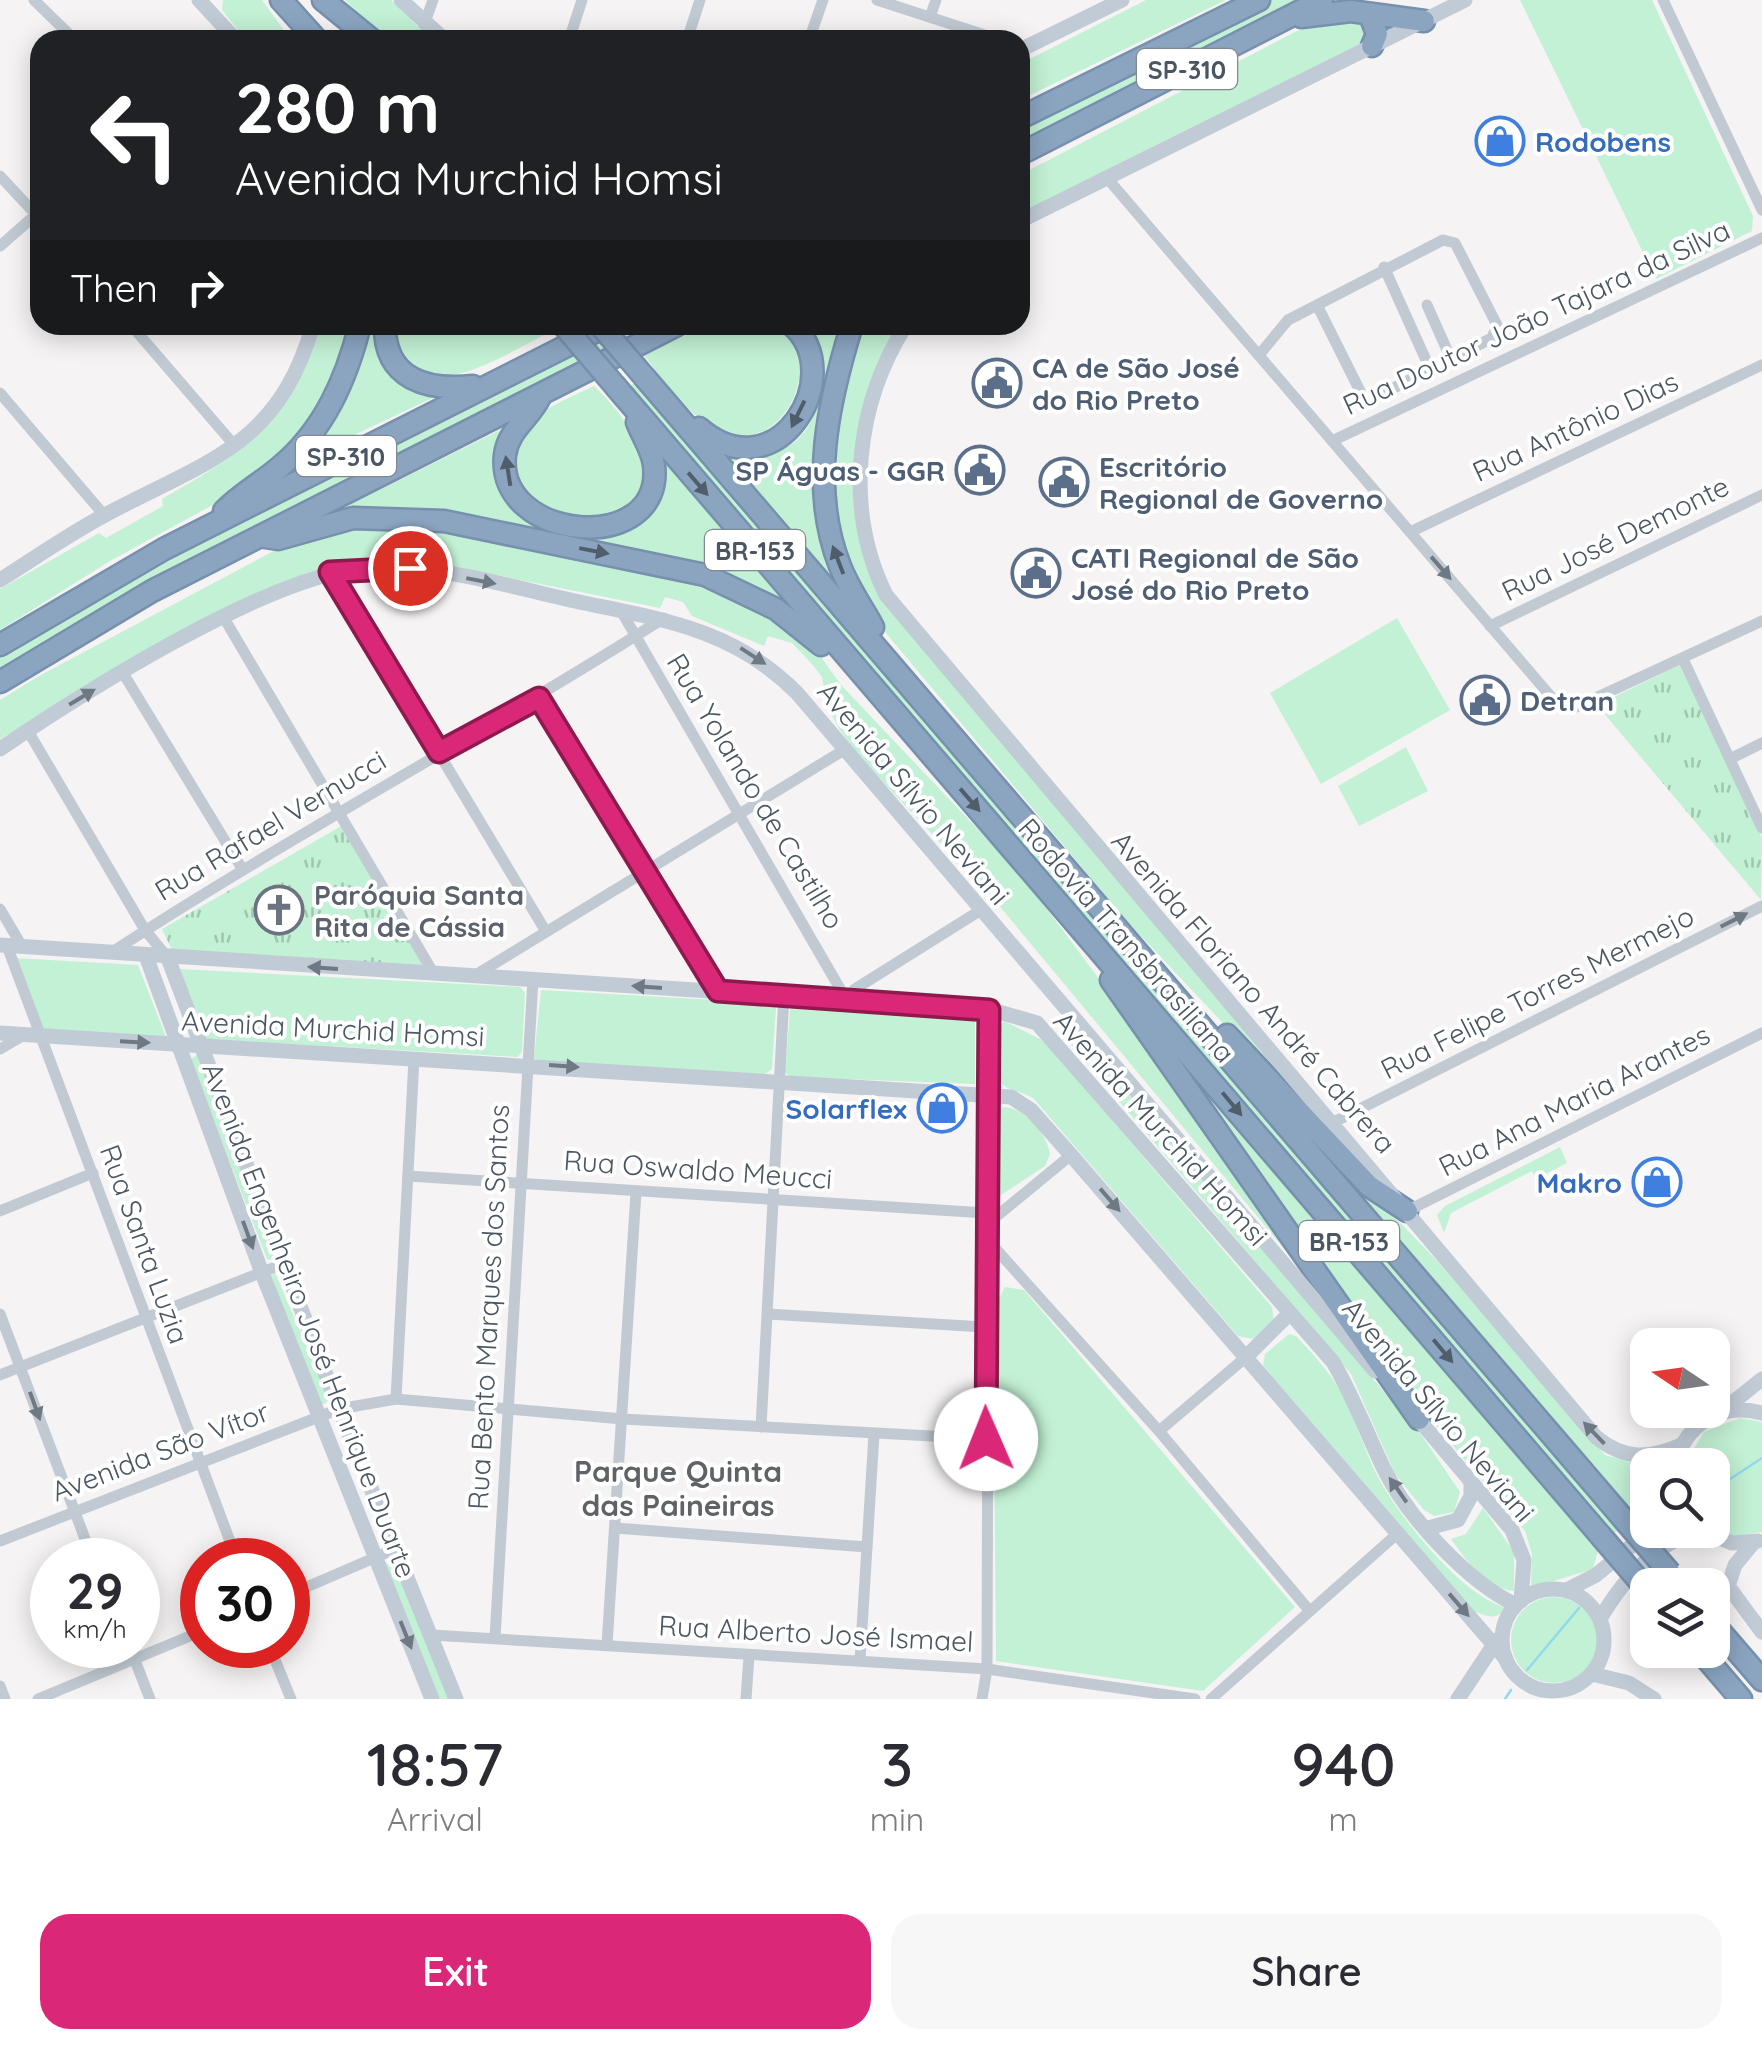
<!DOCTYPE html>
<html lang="en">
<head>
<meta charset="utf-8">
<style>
	:root { --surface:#fff; --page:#f7f7f7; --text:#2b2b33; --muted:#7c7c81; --accent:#db2777 }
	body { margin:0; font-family:Quicksand,sans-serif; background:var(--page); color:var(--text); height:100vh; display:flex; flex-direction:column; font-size:38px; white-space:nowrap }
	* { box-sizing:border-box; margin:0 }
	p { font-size:32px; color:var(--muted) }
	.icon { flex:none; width:55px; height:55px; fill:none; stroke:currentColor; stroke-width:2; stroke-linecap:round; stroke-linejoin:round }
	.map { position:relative; height:1699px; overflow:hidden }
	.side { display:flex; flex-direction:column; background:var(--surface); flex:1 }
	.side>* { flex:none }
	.banner { position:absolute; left:30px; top:30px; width:1000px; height:305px; border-radius:30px; box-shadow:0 5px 25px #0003; background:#202124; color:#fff; overflow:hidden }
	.needle { width:65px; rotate:283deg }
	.buttons { position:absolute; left:1630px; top:1328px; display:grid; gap:20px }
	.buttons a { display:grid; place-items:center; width:100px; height:100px; border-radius:20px; background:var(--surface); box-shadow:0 5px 25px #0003; font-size:50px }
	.speed { position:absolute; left:30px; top:1538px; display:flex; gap:20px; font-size:50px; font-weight:700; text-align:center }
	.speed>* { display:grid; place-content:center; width:130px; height:130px; border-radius:50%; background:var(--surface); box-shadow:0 5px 25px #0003; line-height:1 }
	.speed small { font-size:25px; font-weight:400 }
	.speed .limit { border:15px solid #d22; background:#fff; color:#111 }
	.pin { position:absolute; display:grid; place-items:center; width:85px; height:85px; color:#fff; margin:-42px; border:5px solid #fff; border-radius:50%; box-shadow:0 2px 10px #0007 }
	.me { position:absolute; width:110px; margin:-55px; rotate:359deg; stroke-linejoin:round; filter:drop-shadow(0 0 8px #0008) }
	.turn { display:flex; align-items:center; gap:35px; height:210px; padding:0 40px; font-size:45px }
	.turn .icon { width:130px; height:130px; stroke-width:2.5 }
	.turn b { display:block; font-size:70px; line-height:85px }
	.then { display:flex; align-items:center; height:95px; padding:0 40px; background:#0003; gap:20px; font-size:38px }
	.eta { display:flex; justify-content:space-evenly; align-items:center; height:170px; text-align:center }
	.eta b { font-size:60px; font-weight:600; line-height:70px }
	.button { display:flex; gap:20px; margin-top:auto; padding:20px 40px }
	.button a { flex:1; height:115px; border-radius:30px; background:var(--accent); color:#fff; font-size:40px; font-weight:600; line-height:115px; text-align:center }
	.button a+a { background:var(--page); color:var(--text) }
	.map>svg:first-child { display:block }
</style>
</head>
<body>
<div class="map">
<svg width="1762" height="1699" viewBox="0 0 1762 1699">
	<defs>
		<pattern id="park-tufts" width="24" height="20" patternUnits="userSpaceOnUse" patternTransform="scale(2.5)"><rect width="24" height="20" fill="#c3f1d5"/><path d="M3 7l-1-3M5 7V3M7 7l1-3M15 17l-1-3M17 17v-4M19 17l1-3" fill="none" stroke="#a0c6b0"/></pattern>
	</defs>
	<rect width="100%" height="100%" fill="#f5f3f3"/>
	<!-- green -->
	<g fill="#c3f1d5">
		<path d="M223,0H262L291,40H246L222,10Z"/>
		<path d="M345,0H391L432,40H383Z"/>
		<path d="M1146,0H1226L1020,100V64Z"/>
		<path d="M1272,0H1304L1020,143V126Z"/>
		<path d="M1520,0H1652L1753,216L1752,231L1656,279Z"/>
		<path d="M1342,14L1370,26L1364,42L1020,213V175L1295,32Z"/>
		<path d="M319,325H357L320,418L242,489L110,561L0,630V589L99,533L106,538L163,506L162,499C242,453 297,421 319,325Z"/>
		<path d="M364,325H377L385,357L439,395L297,462Z"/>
		<path d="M394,325H544L550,332C501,356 406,422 394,325Z"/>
		<path d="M624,325H654L97,611L0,671V653L90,598Z"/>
		<path d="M710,325C729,325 763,319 779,328C832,355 778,487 694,414C675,397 659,374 643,354Z"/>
		<path d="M806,325H846L819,456L843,594L722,451C744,454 762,457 783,449C825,431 833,356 806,325Z"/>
		<path d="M862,325H899L871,384L860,535L899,620L1366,1175L1125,919L881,627C820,520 821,441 862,325Z"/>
		<path d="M638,381L1620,1529L1612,1535L625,389Z"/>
		<path d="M594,386C615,406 638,434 644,464C656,523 574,529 539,506C529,499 521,485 513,476C512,418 548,408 594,386Z"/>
		<path d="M502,429L497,458L514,507L622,528L661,454L795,613L690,564L331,514Z"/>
		<path d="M367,525L428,527L710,585L773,615L814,647L841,685L1023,877L1120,1007L1310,1280L997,903L865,763L839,729L828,708L822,677L812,664L792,643L768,636L764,646L692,616L683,602L665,597L660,608L461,568L331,567L78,694L0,739V700L39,676L302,536Z"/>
		<path d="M1397,618L1450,710L1321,784L1270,693Z"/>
		<path d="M1406,747L1428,791L1359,826L1338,786Z"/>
		<path d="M15,958L138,965L166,1037L40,1031Z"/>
		<path d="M180,969L520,987L525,993L522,1051L518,1057L206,1039Z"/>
		<path d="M541,990L770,1003L776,1008L772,1069L765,1074L540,1061L534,1058Z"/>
		<path d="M795,1005L975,1018V1084L792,1077L785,1073L790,1010Z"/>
		<path d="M1004,1021L1044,1041L1272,1307L1274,1322L1253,1339L1238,1336L1034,1099C1024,1092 1012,1092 1003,1085C988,1074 993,1032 1004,1021Z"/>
		<path d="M1067,1022L1422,1436L1460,1492L1454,1512L1434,1516L1424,1510L1395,1474L1351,1374L1062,1034L1059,1026Z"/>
		<path d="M1165,1041L1593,1544L1598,1551L1593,1569L1531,1588L1532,1554L1525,1531L1403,1387Z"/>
		<path d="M198,1054L276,1257L274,1261L267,1259L192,1064L191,1059Z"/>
		<path d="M1278,1096L1439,1263L1605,1455L1647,1467V1517L1639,1522Z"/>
		<path d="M1002,1107C1025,1107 1046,1133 1050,1154L1045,1166L998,1197L996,1113Z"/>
		<path d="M1560,1147L1567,1163L1536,1179L1532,1171L1451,1213L1444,1233L1437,1215L1445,1206Z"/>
		<path d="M275,1273L329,1397L326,1403L322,1404L269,1278Z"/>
		<path d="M1005,1287L1024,1290L1295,1607L1203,1691L996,1661L993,1309Z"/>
		<path d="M1289,1334L1296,1336C1312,1353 1329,1371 1340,1391C1356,1418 1363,1449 1378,1477C1400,1518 1461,1595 1506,1608C1496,1621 1488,1616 1475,1612L1263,1366L1265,1354Z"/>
		<path d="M1740,1418L1762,1422V1532L1735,1536L1713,1528L1712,1465H1684L1704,1432Z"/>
		<path d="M1483,1508L1514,1552V1591C1485,1588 1467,1561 1451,1539L1466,1534Z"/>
		<path d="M386,1563L394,1564L449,1699H436Z"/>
		<circle cx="1554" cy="1640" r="43"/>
	</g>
	<!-- park -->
	<g fill="url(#park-tufts)">
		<path d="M1680,665L1762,838L1761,900L1597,705Z"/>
		<path d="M343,825L424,966L172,950L162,929Z"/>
	</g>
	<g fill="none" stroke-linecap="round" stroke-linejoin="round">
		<!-- stream -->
		<g stroke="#90daee" stroke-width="2.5">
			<path d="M1712,1491L1762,1458"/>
			<path d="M1527,1670L1579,1608"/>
			<path d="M1505,1699L1511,1690"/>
		</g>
		<!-- highway casing -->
		<g stroke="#7690ad" stroke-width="25">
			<g id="highway">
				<path d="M281,0L317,40"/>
				<path d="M323,0L372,40"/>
				<path d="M1370,15L1377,34L1372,46"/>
				<path d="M1301,17L1351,11L1424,21"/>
				<path d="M1020,118L1259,0"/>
				<path d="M1020,154L1322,0"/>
				<path d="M385,325C384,380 428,391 473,386"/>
				<path d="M852,325C828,402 809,488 840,566C848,587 862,607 873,627"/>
				<path d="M646,379L1627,1523"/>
				<path d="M616,387L1606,1542"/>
				<path d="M540,397C530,418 508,430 505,455C495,542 665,557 654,465C652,449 642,436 637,422"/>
				<path d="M699,428C777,495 849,375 792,325"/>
				<path d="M224,511C241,494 261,483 280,467C324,430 346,380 360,325"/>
				<path d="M265,537L278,539L353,518L444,521L705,575L776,609L821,645"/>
				<path d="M0,645L164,549L608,325"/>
				<path d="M0,682L152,591L677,325"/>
				<path d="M1111,980L1419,1419"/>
				<path d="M1227,1035L1369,1186L1407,1211"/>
				<path d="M1712,1622L1762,1680"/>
				<path d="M1699,1650L1741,1699"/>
			</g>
		</g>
		<!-- street -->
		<g stroke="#c1cad2" stroke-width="11">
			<path d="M34,0L75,40"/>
			<path d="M877,0L1000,40"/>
			<path d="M1663,0L1762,210"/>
			<path d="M930,17L936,0"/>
			<path d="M424,25L433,0"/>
			<path d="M569,40L582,0"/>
			<path d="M687,40L700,0"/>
			<path d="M809,40L823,0"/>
			<path d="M0,176L40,219"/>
			<path d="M1107,178L1559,706L1576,707L1762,621"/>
			<path d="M0,246L40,211"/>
			<path d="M1384,267L1430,369"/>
			<path d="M1427,305L1451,359"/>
			<path d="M131,325L235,446"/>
			<path d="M1259,355L1288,320L1443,240L1455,243L1497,325L1492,338L1372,399H1364L1317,305"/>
			<path d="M0,393L104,515"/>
			<path d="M1332,441L1762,238"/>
			<path d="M1410,532L1762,365"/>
			<path d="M330,572L545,930"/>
			<path d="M620,609L846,999L855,989L981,910"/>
			<path d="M224,618L434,974"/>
			<path d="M1490,626L1762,495"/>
			<path d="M1683,659L1762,828"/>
			<path d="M123,673L241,867"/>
			<path d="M539,698L718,991"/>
			<path d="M28,731L145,930L168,958"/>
			<path d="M1730,759L1762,743"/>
			<path d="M0,909L23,948"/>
			<path d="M7,946L237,1560"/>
			<path d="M112,952C292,835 482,734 664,618"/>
			<path d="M474,976L844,750"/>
			<path d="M0,1049L24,1035"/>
			<path d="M1334,1122L1762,906"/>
			<path d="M408,1176L986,1213"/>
			<path d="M0,1211L93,1173"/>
			<path d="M1407,1211L1762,1033"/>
			<path d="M986,1225L1071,1155"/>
			<path d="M986,1238L1159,1431L1308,1609"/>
			<path d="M0,1314L93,1560"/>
			<path d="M768,1314L984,1327"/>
			<path d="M0,1375L283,1264"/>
			<path d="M396,1399L414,1059"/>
			<path d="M761,1427L784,995"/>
			<path d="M1159,1431L1245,1358"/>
			<path d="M615,1528L867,1547"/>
			<path d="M0,1541L339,1409L396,1399L623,1419L986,1439"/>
			<path d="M288,1595L395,1549"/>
			<path d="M432,1635L987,1669L1195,1699"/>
			<path d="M495,1638L533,979"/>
			<path d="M129,1645L150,1699"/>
			<path d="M269,1645L291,1699"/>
			<path d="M607,1645L636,1192"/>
			<path d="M860,1660L874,1434"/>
			<path d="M0,1686L5,1699"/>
			<path d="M38,1699L202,1631"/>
			<path d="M746,1699L749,1656"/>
			<path d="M982,1699L987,1669L989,1009"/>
			<path d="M1211,1699L1397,1534"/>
		</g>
		<!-- secondary -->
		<g stroke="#c1cbd6" stroke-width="15">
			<path d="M199,0L236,40"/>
			<path d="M401,0L445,40"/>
			<path d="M1020,50L1122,0"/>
			<path d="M1020,221L1465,0"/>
			<path d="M906,325C855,405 844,510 886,595L1596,1437C1624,1460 1649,1459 1681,1445"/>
			<path d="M0,580C35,558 69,534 105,515C206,461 278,447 313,325"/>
			<path d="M0,749C83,693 270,574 366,568C438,563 514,588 584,603C666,620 736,631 797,693L1375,1371"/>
			<path d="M0,945L989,1009L1037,1023L1333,1362C1353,1396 1366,1431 1383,1467C1407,1517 1468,1582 1516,1605"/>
			<path d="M146,956L262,1273L432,1699"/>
			<path d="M168,958L339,1409L456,1699"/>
			<path d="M0,1033L1011,1097L1031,1110L1071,1155L1506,1659"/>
			<path d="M1245,1358L1288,1315"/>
			<path d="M1722,1411L1762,1379"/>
			<path d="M1414,1414L1512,1530L1524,1560L1521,1601"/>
			<path d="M1675,1465C1685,1424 1721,1402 1762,1413"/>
			<path d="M1428,1528L1458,1520L1471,1496V1481"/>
			<path d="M1700,1530L1732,1543L1758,1541"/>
			<path d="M1754,1542L1735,1565L1728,1586L1762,1632"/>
			<circle cx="1553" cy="1640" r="51"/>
			<path d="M1567,1590L1596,1575L1651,1530"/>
			<path d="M1600,1619C1623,1580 1655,1541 1702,1531"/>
			<path d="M1592,1674L1629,1683L1654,1699"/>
			<path d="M1458,1699L1497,1640"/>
		</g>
		<!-- highway -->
		<use href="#highway" stroke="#8ba5c1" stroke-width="20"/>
		<!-- highway-bridge casing -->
		<g stroke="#7690ad" stroke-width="25" stroke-linecap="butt">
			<g id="highway-bridge">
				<path d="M563,325L616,387"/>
				<path d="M600,325L646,379"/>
				<path d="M1627,1523L1670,1573"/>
				<path d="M1606,1542L1648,1591"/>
			</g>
		</g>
		<!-- highway-bridge -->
		<use href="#highway-bridge" stroke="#8ba5c1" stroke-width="20"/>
	</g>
	<!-- one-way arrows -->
	<defs><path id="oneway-solid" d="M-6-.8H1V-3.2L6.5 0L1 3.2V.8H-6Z" transform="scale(2.5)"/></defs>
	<g fill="#505e6b">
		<use href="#oneway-solid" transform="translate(798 414) rotate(116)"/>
		<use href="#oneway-solid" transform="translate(508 471) rotate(-99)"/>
		<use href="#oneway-solid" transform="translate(698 484) rotate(49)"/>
		<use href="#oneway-solid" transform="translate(594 551) rotate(11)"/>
		<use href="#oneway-solid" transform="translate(838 560) rotate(-111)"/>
		<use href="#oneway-solid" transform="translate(970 800) rotate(49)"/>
		<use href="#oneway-solid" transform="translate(1232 1104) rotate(50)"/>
		<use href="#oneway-solid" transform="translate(1443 1351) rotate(50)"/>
	</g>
	<g fill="#6e7983">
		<use href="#oneway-solid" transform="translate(1441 568) rotate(49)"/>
		<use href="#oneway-solid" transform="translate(1734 920) rotate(-27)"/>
		<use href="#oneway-solid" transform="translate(35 1406) rotate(70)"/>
	</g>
	<g fill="#6e7984">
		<use href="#oneway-solid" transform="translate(481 581) rotate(11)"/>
		<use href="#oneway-solid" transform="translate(753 656) rotate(33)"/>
		<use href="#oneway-solid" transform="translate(82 697) rotate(-31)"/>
		<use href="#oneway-solid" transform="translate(323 968) rotate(-176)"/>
		<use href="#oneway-solid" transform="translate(647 987) rotate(-176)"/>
		<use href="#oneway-solid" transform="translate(135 1042) rotate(3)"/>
		<use href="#oneway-solid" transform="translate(564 1066) rotate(4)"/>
		<use href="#oneway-solid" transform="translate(1110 1200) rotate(49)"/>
		<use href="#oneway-solid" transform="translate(248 1235) rotate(70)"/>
		<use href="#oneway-solid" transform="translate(1594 1433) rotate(-134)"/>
		<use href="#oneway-solid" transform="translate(1398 1490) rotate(-125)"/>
		<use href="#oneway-solid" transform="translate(1459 1605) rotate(49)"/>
		<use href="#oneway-solid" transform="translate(406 1635) rotate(68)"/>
	</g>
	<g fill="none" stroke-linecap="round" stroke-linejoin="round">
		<!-- route casing -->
		<g stroke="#8e194d" stroke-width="25">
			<path id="route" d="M410,568L330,572L439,752L539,698L718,991L989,1010L986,1439"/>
		</g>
		<!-- route -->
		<use href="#route" stroke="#db2777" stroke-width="18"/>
	</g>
	<!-- icons -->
	<defs>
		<g id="shop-ring" transform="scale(2.5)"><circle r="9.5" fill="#fff" stroke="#3f7fe0" stroke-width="1.5"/><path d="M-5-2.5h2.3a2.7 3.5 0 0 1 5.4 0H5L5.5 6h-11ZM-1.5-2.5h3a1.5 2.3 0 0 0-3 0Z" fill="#3f7fe0"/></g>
		<g id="civic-ring" transform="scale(2.5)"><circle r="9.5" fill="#fff" stroke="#5c6f8a" stroke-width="1.5"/><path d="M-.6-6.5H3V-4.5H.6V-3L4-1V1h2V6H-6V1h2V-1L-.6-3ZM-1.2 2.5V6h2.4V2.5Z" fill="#5c6f8a"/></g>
		<g id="church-ring" transform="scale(2.5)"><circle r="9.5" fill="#fff" stroke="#6b7280" stroke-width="1.5"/><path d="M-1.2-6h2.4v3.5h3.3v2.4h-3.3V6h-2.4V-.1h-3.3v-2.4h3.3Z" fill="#6b7280"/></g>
	</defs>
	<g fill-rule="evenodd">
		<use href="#shop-ring" x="1500" y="141"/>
		<use href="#civic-ring" x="997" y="383"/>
		<use href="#civic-ring" x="980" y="470"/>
		<use href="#civic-ring" x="1064" y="482"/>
		<use href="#civic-ring" x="1036" y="573"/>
		<use href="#civic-ring" x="1485" y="700"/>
		<use href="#church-ring" x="279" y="910"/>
		<use href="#shop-ring" x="942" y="1108"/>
		<use href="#shop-ring" x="1657" y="1182"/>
	</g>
	<g text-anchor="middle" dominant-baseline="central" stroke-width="8" stroke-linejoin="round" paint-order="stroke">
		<!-- shield labels -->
		<g fill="#fff" stroke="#808990" stroke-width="2.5">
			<rect x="1137" y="49" width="100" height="40" rx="8"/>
			<rect x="296" y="436" width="100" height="40" rx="8"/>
			<rect x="705" y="530" width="100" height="40" rx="8"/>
			<rect x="1299" y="1221" width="100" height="40" rx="8"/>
		</g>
		<g font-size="25" font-weight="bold" fill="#4a5661">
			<text x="1187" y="69">SP-310</text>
			<text x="346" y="456">SP-310</text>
			<text x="755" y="550">BR-153</text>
			<text x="1349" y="1241">BR-153</text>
		</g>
		<!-- shop labels -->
		<g font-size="28" font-weight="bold" fill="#366cbe" stroke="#fff" text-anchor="end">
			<text x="1535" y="141" text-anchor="start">Rodobens</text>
			<text x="907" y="1108">Solarflex</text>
			<text x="1622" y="1182">Makro</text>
		</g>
		<!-- street labels -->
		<g font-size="28" fill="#4a5661" stroke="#fff">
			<text transform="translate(1536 317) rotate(-25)">Rua Doutor João Tajara da Silva</text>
			<text transform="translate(1575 426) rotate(-25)">Rua Antônio Dias</text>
			<text transform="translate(1615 538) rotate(-26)">Rua José Demonte</text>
			<text transform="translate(756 791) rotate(59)">Rua Yolando de Castilho</text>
			<text transform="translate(914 793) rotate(50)">Avenida Sílvio Neviani</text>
			<text transform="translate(270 825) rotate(-31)">Rua Rafael Vernucci</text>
			<text transform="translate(1127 940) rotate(49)">Rodovia Transbrasiliana</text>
			<text transform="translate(1254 992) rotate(49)">Avenida Floriano André Cabrera</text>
			<text transform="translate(1537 992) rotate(-27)">Rua Felipe Torres Mermejo</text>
			<text transform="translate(333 1028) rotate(3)">Avenida Murchid Homsi</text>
			<text transform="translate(1574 1100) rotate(-27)">Rua Ana Maria Arantes</text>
			<text transform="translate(1161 1128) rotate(48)">Avenida Murchid Homsi</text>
			<text transform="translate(698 1169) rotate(4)">Rua Oswaldo Meucci</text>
			<text transform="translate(145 1244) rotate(70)">Rua Santa Luzia</text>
			<text transform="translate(488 1307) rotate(-87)">Rua Bento Marques dos Santos</text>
			<text transform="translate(310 1320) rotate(69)">Avenida Engenheiro José Henrique Duarte</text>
			<text transform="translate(1439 1410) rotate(50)">Avenida Sílvio Neviani</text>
			<text transform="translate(160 1451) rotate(-21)">Avenida São Vítor</text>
			<text transform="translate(816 1633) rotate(3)">Rua Alberto José Ismael</text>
		</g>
		<!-- service labels -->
		<g font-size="28" font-weight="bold" fill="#4e5e75" stroke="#fff" text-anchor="start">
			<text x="1032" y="367">CA de São José<tspan x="1032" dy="32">do Rio Preto</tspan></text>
			<text x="1099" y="466">Escritório<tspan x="1099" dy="32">Regional de Governo</tspan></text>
			<text x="945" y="470" text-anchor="end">SP Águas - GGR</text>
			<text x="1071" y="557">CATI Regional de São<tspan x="1071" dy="32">José do Rio Preto</tspan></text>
			<text x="1520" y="700">Detran</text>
		</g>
		<!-- worship labels -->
		<g font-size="28" font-weight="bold" fill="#5b616d" stroke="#fff" text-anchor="start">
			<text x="314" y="894">Paróquia Santa<tspan x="314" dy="32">Rita de Cássia</tspan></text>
		</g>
		<!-- neighbourhood labels -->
		<g font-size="30" font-weight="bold" fill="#5f6368" stroke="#fff">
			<text x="678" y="1471">Parque Quinta<tspan x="678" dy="34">das Paineiras</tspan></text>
		</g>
	</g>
</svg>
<div class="buttons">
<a><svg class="needle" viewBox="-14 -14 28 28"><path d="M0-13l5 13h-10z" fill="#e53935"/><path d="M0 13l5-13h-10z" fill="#7c7c81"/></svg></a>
<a><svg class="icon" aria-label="search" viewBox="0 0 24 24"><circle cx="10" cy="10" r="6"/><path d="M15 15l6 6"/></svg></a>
<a><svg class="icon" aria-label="layers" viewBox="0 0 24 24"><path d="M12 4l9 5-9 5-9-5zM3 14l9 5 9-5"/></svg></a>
</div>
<div class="speed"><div>29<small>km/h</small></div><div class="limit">30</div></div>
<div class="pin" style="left:410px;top:568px;background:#d93025"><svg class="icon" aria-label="arrive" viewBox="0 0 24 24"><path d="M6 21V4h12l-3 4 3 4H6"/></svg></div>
<svg class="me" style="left:986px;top:1439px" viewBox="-20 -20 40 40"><circle r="19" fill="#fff"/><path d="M0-13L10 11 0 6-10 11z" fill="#db2777"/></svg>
<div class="banner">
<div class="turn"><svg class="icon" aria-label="left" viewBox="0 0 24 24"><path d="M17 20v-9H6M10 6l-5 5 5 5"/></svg><div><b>280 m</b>Avenida Murchid Homsi</div></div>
<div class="then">Then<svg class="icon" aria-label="right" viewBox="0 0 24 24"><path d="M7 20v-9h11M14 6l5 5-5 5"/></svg></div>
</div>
</div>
<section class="side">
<div class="eta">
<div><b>18:57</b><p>Arrival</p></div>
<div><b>3</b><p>min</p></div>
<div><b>940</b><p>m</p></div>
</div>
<div class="button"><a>Exit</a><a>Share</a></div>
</section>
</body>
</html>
